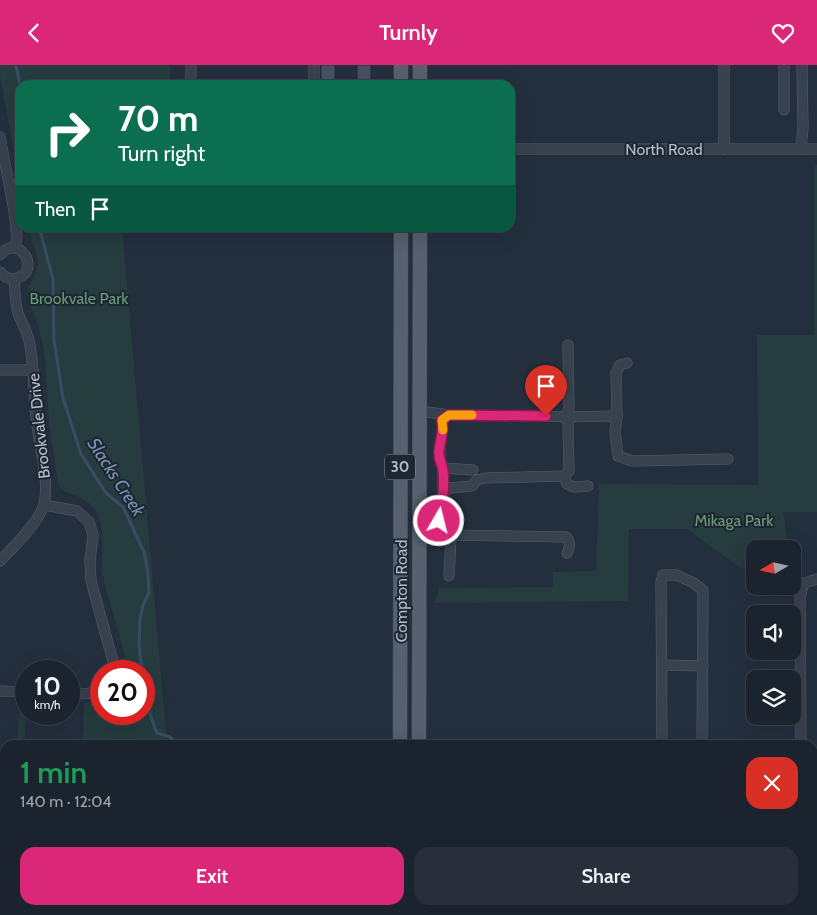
<!DOCTYPE html>
<html lang="en">
<head>
<meta charset="utf-8">
<style>
	:root { --surface:#1b232e; --page:#282f3a; --text:#f1f3f6; --muted:#a0a4aa; --line:#39404a; --accent:#db2777 }
	body { margin:0; font-family:Cabin,sans-serif; background:var(--page); color:var(--text); height:100vh; display:flex; flex-direction:column; font-size:19px; white-space:nowrap }
	* { box-sizing:border-box; margin:0 }
	p { font-size:16px; color:var(--muted) }
	.icon { flex:none; width:28px; height:28px; fill:none; stroke:currentColor; stroke-width:2; stroke-linecap:round; stroke-linejoin:round }
	.map { position:relative; flex:1; overflow:hidden }
	.panel { position:absolute; left:0px; top:675px; width:818px; height:175px; display:flex; flex-direction:column; background:var(--surface); border-radius:15px 15px 0 0; box-shadow:0 5px 20px #0002,0 0 0 1px var(--line) }
	.panel>* { flex:none }
	.top-card { position:absolute; left:15px; top:15px; width:500px; height:152px; border-radius:15px; box-shadow:0 5px 20px #0002,0 0 0 1px var(--line); background:#0b6e4f; color:#fff; overflow:hidden }
	.needle { width:32px; rotate:261deg }
	.buttons { position:absolute; left:746px; top:475px; display:grid; gap:10px }
	.buttons a { display:grid; place-items:center; width:55px; height:55px; border-radius:10px; background:var(--surface); box-shadow:0 5px 20px #0002,0 0 0 1px var(--line); font-size:25px }
	.speed { position:absolute; left:15px; top:595px; display:flex; gap:10px; font-size:25px; font-weight:700; text-align:center }
	.speed>* { display:grid; place-content:center; width:65px; height:65px; border-radius:50%; background:var(--surface); box-shadow:0 5px 20px #0002,0 0 0 1px var(--line); line-height:1 }
	.speed small { font-size:12px; font-weight:400 }
	.speed .limit { border:8px solid #d22; background:#fff; color:#111 }
	.pin { position:absolute; display:grid; place-items:center; width:42px; height:42px; color:#fff; margin:-51px -21px; border-radius:50% 50% 50% 0; rotate:-45deg; box-shadow:0 0 5px #0007 }
	.pin .icon { rotate:45deg }
	.me { position:absolute; width:55px; margin:-28px; rotate:8deg; stroke-linejoin:round; filter:drop-shadow(0 0 4px #0008) }
	.turn { display:flex; align-items:center; gap:18px; height:105px; padding:0 20px; font-size:22px }
	.turn .icon { width:65px; height:65px; stroke-width:2.5 }
	.turn b { display:block; font-size:35px; line-height:42px }
	.then { display:flex; align-items:center; height:48px; padding:0 20px; background:#0003; gap:10px; font-size:19px }
	.round { display:grid; place-items:center; flex:none; width:52px; height:52px; border-radius:15px; background:var(--page) }
	.head { display:flex; align-items:center; justify-content:space-between; height:85px; padding:0 20px }
	h1 { font-size:30px; font-weight:600; line-height:38px; color:#1e9e55 }
	.cta { display:flex; gap:10px; margin-top:auto; padding:10px 20px }
	.cta a { flex:1; height:58px; border-radius:15px; background:var(--accent); color:#fff; font-size:20px; font-weight:600; line-height:58px; text-align:center }
	.cta a+a { background:var(--page); color:var(--text) }
	header { display:flex; justify-content:space-between; align-items:center; height:65px; padding:0 20px; background:var(--accent); color:#fff; font-size:22px; font-weight:600 }
	.map>svg:first-child { display:block }
</style>
</head>
<body>
<header><svg class="icon" aria-label="back" viewBox="0 0 24 24"><path d="M15 5l-7 7 7 7"/></svg>Turnly<svg class="icon" aria-label="heart" viewBox="0 0 24 24"><path d="M12 20l-8-8c-3-5 5-10 8-4 3-6 11-1 8 4z"/></svg></header>
<div class="map">
<svg width="817" height="850" viewBox="0 0 817 850">
	<rect width="100%" height="100%" fill="#242f3e"/>
	<!-- green -->
	<g fill="#263c3f">
		<path d="M0,0H170V20H20V120L0,11Z"/>
		<path d="M814,100H817V447H783L789,484H755V506L741,503L687,464H629L628,536L435,538L439,523L553,522V507L596,506L599,419L758,420L757,270H814Z"/>
		<path d="M28,163H122L167,680L83,679L84,638H93L101,636V649H144V606H125L124,587L102,509C100,482 111,450 83,434C75,429 66,429 59,422L49,359L45,292L39,263L31,242L28,231L29,221L37,206L38,195Z"/>
		<path d="M15,636L26,637L25,673L30,679L14,678L18,674L19,641Z"/>
	</g>
	<g fill="none" stroke-linecap="round" stroke-linejoin="round">
		<!-- stream -->
		<g stroke="#394c67" stroke-width="3">
			<path d="M16,0L20,20"/>
			<path d="M39,162L53,214L54,275L63,333L81,389L106,428L123,442L144,487L148,509L149,528L143,540L140,554L139,580L141,598L144,607V617"/>
			<path d="M144,629L145,635L157,668L170,672L180,680"/>
			<path d="M236,850L239,845"/>
		</g>
	</g>
	<!-- building -->
	<g fill="#455162" stroke="#1f2835">
		<rect x="321" y="0" width="14" height="20"/>
		<rect x="357" y="0" width="14" height="20"/>
	</g>
	<g fill="none" stroke-linecap="round" stroke-linejoin="round">
		<!-- minor casing -->
		<g stroke="#565f6c" stroke-width="11">
			<g id="minor">
				<path d="M724,0V84"/>
				<path d="M191,20V0"/>
				<path d="M314,20V0"/>
				<path d="M784,45V0"/>
				<path d="M0,72L14,146L17,172L15,183"/>
				<path d="M510,84H817"/>
				<path d="M801,84L803,62L802,0"/>
				<path d="M0,190C19,167 42,206 17,213C10,215 4,212 0,207"/>
				<path d="M0,305H33"/>
				<path d="M419,346L449,350"/>
				<path d="M617,351L616,308L620,300L627,298"/>
				<path d="M564,352L617,351L615,366L618,391L632,396L728,394"/>
				<path d="M564,352L569,346L568,280"/>
				<path d="M443,403V427"/>
				<path d="M564,411L567,419L574,422L588,421"/>
				<path d="M44,440L77,446L89,457L93,470L90,496L91,516L114,600L113,606"/>
				<path d="M427,461L447,466L451,473L449,511"/>
				<path d="M431,461L439,455L443,427L450,423L472,421L477,415L485,413L564,411L569,406L568,357L564,352L546,351L449,350L442,355C445,372 435,387 443,403L473,405"/>
				<path d="M449,470L566,472C571,477 570,482 567,488"/>
				<path d="M0,496C13,483 40,456 44,439C49,417 41,389 38,367C33,338 35,309 30,280C28,268 22,259 18,248C15,237 15,225 14,214"/>
				<path d="M662,600L703,601"/>
				<path d="M0,626L26,627"/>
				<path d="M69,628C80,629 91,630 101,625"/>
				<path d="M662,680L661,517L663,510H676L692,517L703,525L702,680"/>
				<path d="M801,680L800,532L804,518L817,514"/>
				<path d="M812,692H817"/>
				<path d="M812,804L817,805"/>
				<path d="M547,848L556,850"/>
			</g>
		</g>
		<!-- major casing -->
		<g stroke="#414a57" stroke-width="15">
			<g id="major">
				<path d="M420,0V20"/>
				<path d="M401,20V0"/>
				<path d="M400,680L401,162"/>
				<path d="M419,680L420,162"/>
				<path d="M399,850V845"/>
				<path d="M418,850V845"/>
			</g>
		</g>
		<!-- minor -->
		<use href="#minor" stroke="#38414e" stroke-width="10"/>
		<!-- major -->
		<use href="#major" stroke="#56606e" stroke-width="14"/>
	</g>
	<g fill="none" stroke-linecap="round" stroke-linejoin="round">
		<!-- route casing -->
		<g stroke="#8e194d" stroke-width="12">
			<path id="route" d="M439,456C442,439 445,422 443,405C442,399 438,393 439,386C440,374 444,369 442,355L449,350L546,351"/>
		</g>
		<!-- route -->
		<use href="#route" stroke="#db2777" stroke-width="9"/>
		<!-- slow -->
		<path stroke="#f59e0b" stroke-width="9" d="M443,365L442,355L449,350H472"/>
	</g>
	<g text-anchor="middle" dominant-baseline="central" stroke-width="4" stroke-linejoin="round" paint-order="stroke">
		<!-- shield labels -->
		<rect fill="#1d2633" stroke="#878f9c" stroke-width="1" x="385" y="389.5" width="30" height="25" rx="4"/>
		<g font-size="15" font-weight="bold" fill="#b4bcc9">
			<text x="400" y="402">30</text>
		</g>
		<!-- street labels -->
		<g font-size="16" fill="#b4bcc9" stroke="#1d2633">
			<text x="664" y="84">North Road</text>
			<text transform="translate(39 361) rotate(-96)">Brookvale Drive</text>
			<text transform="translate(401 526) rotate(-90)">Compton Road</text>
		</g>
		<!-- park labels -->
		<g font-size="16" fill="#6b9a76" stroke="#1d2633">
			<text x="79" y="233">Brookvale Park</text>
			<text x="734" y="455">Mikaga Park</text>
		</g>
		<!-- water labels -->
		<g font-size="18" font-style="italic" fill="#7c92b1" stroke="#1d2633">
			<text transform="translate(116 412) rotate(57)">Slacks Creek</text>
		</g>
	</g>
</svg>
<div class="buttons">
<a><svg class="needle" viewBox="-14 -14 28 28"><path d="M0-13l5 13h-10z" fill="#e53935"/><path d="M0 13l5-13h-10z" fill="#a0a4aa"/></svg></a>
<a><svg class="icon" aria-label="sound" viewBox="0 0 24 24"><path d="M4 9h4l5-4v14l-5-4H4zM17 9q2 3 0 6"/></svg></a>
<a><svg class="icon" aria-label="layers" viewBox="0 0 24 24"><path d="M12 4l9 5-9 5-9-5zM3 14l9 5 9-5"/></svg></a>
</div>
<div class="speed"><div>10<small>km/h</small></div><div class="limit">20</div></div>
<div class="pin" style="left:546px;top:351px;background:#d93025"><svg class="icon" aria-label="arrive" viewBox="0 0 24 24"><path d="M6 21V4h12l-3 4 3 4H6"/></svg></div>
<svg class="me" style="left:439px;top:456px" viewBox="-20 -20 40 40"><circle r="17" fill="#db2777" stroke="#fff" stroke-width="3"/><path d="M0-11L8 9 0 5-8 9z" fill="#fff"/></svg>
<div class="top-card">
<div class="turn"><svg class="icon" aria-label="right" viewBox="0 0 24 24"><path d="M7 20v-9h11M14 6l5 5-5 5"/></svg><div><b>70 m</b>Turn right</div></div>
<div class="then">Then<svg class="icon" aria-label="arrive" viewBox="0 0 24 24"><path d="M6 21V4h12l-3 4 3 4H6"/></svg></div>
</div>
<section class="panel">
<div class="head"><div><h1>1 min</h1><p>140 m · 12:04</p></div><a class="round" style="background:#d93025;color:#fff"><svg class="icon" aria-label="close" viewBox="0 0 24 24"><path d="M6 6l12 12M18 6L6 18"/></svg></a></div>
<div class="cta"><a>Exit</a><a>Share</a></div>
</section>
</div>
</body>
</html>
